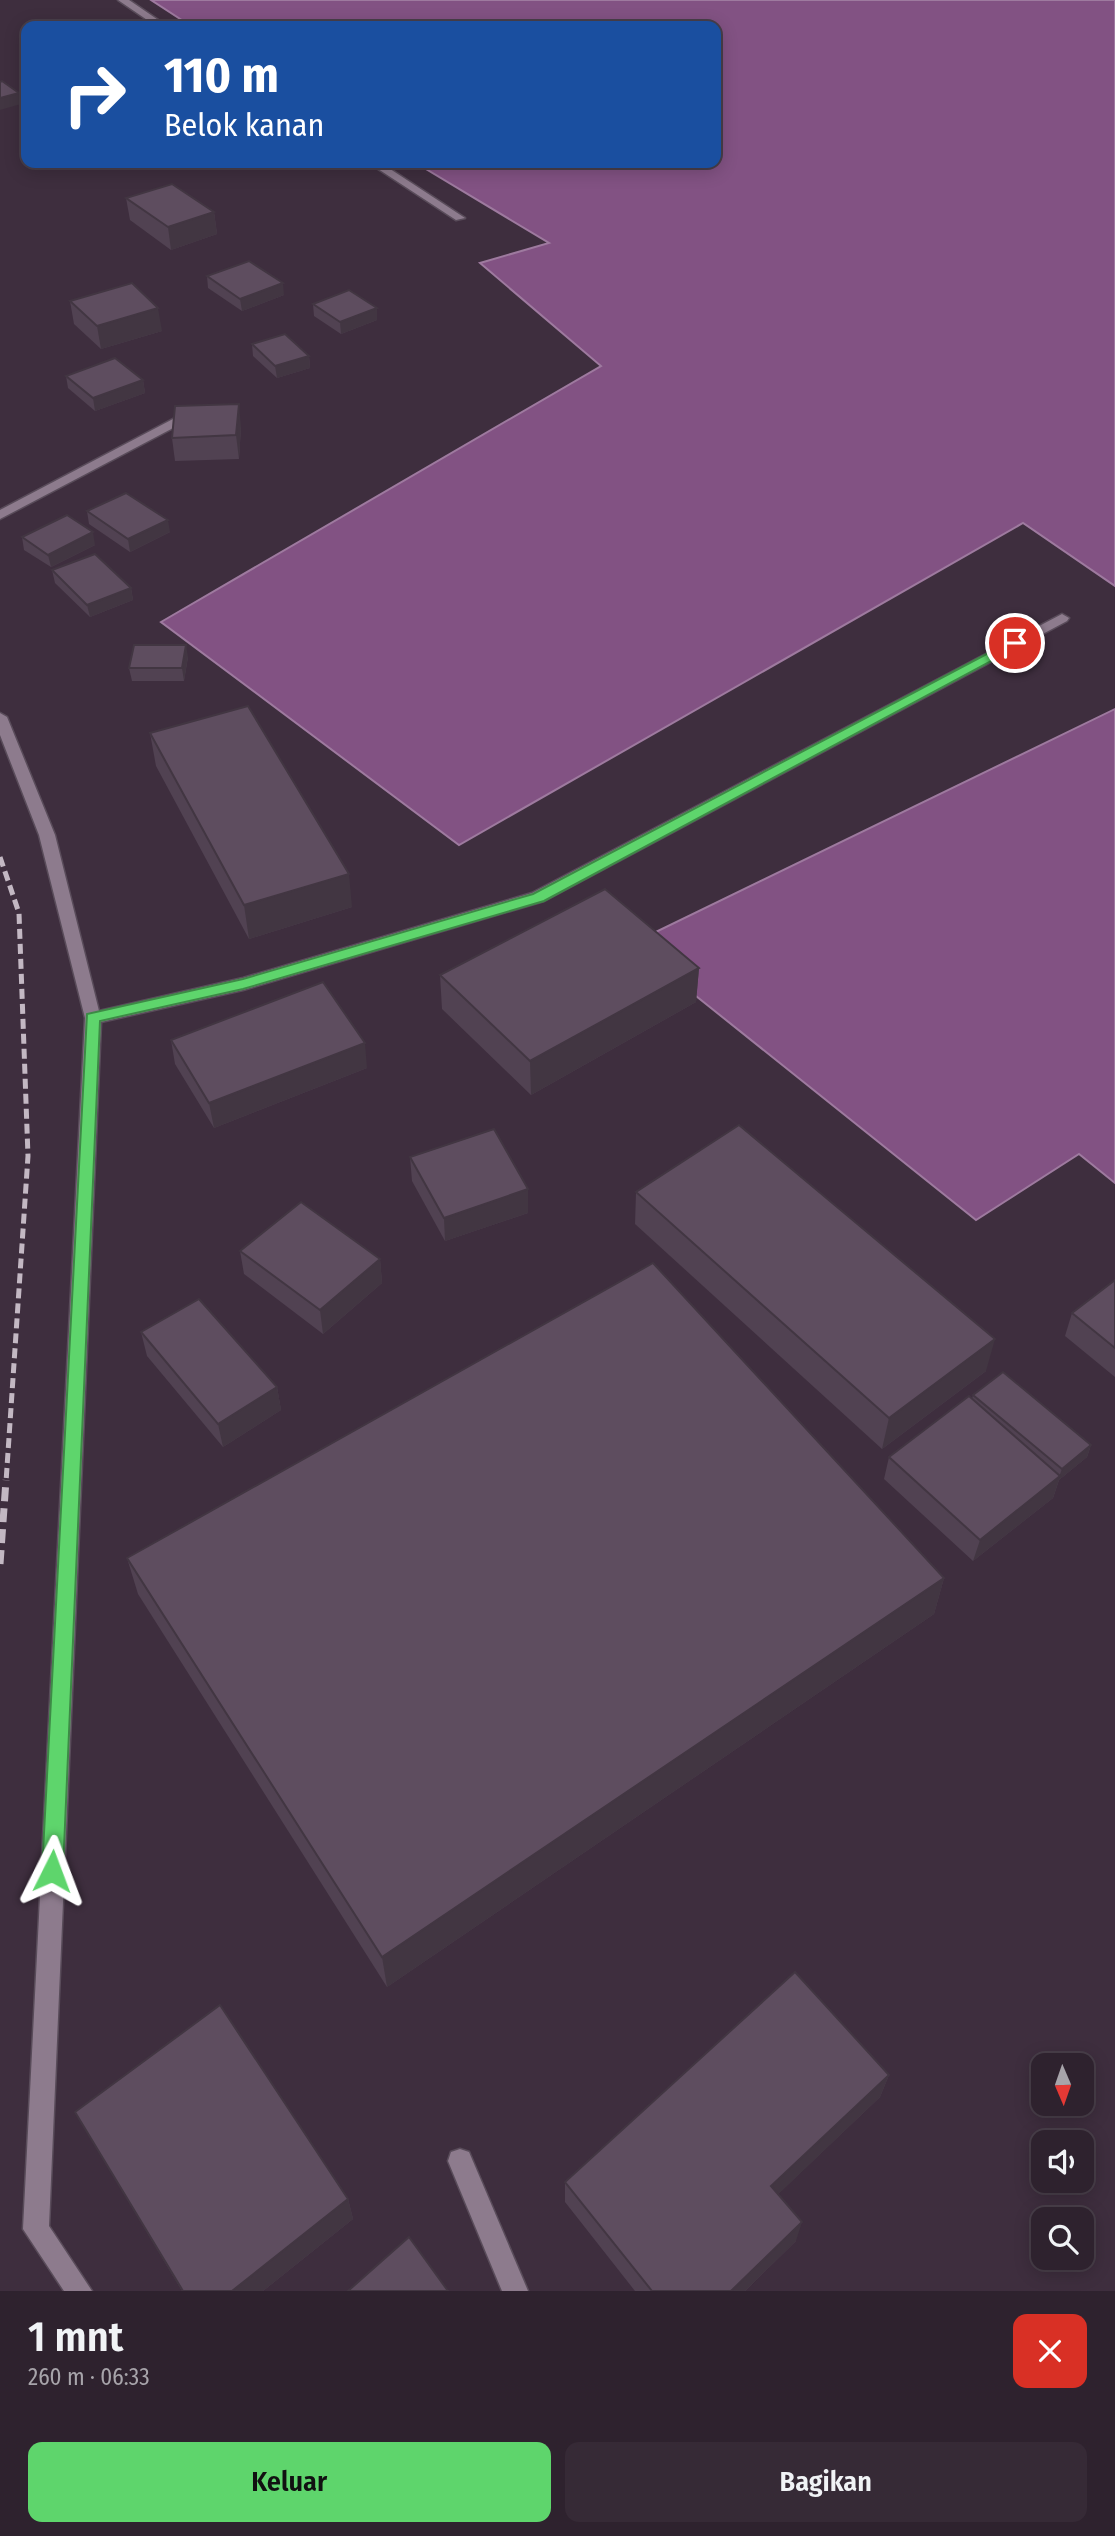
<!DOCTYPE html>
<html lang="id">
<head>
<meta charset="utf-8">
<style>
	:root { --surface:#2e222e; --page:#362a36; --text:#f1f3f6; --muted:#a7a4aa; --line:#493f4a; --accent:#5ed56c }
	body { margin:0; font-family:"Fira Sans Condensed",sans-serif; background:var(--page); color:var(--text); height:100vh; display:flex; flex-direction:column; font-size:26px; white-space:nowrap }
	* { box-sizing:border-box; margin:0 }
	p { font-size:23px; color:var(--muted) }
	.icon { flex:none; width:38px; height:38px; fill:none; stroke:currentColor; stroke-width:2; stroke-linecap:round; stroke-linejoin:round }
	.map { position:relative; height:2291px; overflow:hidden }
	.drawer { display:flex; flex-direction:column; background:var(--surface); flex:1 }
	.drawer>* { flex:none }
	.top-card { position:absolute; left:21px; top:21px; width:700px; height:147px; border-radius:14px; box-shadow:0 4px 18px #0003,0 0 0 2px var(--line); background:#1a4fa0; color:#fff; overflow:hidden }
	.needle { width:46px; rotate:178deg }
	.controls { position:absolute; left:1031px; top:2053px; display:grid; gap:14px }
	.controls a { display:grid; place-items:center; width:63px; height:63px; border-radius:14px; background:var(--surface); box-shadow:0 4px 18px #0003,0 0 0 2px var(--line); font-size:35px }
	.pin { position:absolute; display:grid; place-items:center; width:60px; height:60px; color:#fff; margin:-30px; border:4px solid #fff; border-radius:50%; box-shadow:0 2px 7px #0007 }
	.me { position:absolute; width:77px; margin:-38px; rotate:3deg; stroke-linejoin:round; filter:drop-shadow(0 0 5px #0008) }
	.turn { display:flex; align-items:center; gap:24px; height:147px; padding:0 28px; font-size:32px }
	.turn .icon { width:91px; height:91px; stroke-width:2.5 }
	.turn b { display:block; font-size:49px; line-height:60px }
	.round { display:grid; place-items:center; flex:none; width:74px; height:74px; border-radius:14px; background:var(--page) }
	.headline { display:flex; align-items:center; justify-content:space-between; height:119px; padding:0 28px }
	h1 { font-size:42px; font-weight:600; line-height:52px }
	.action { display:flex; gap:14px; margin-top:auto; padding:14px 28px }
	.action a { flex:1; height:80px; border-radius:14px; background:var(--accent); color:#111; font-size:28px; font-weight:600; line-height:80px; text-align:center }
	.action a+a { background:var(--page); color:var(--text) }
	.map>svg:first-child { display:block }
</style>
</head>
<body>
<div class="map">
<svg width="1115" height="2291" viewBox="0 0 1115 2291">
	<rect width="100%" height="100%" fill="#3e2e3e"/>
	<!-- water -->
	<g fill="#825283" stroke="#9e7a9f" stroke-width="2">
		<path d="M151,0H1115V586L1023,523L459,845L161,622L601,366L480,263L549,243L416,163H716V26H191Z"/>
		<path d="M1115,709V1183L1079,1154L976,1220L631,944Z"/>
	</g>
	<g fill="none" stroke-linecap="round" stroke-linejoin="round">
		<!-- minor casing -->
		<g stroke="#594c5a" stroke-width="3">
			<g id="minor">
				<path d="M118,0H129L167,26H156Z"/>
				<path d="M369,163H381L465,218L456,220Z"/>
				<path d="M192,409L198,413L196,416L0,519V510Z"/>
				<path d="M1062,614L1069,618L1067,621L544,901L243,990L101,1022L49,2226L92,2291H64L23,2229L85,1018L39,835L0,735V713L7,717L55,835L99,1011L243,978L532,893Z"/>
				<path d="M460,2149L469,2152L528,2291H502L448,2161L451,2152Z"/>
			</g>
		</g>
		<!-- minor -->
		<use href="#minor" fill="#8d7b8d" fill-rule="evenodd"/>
		<!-- rail-far1 -->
		<path stroke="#c3b8c3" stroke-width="5" stroke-dasharray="10 5" stroke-linecap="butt" d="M0,857L19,913L28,1156L6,1482"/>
		<!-- rail -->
		<path stroke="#c3b8c3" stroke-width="7" stroke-dasharray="14 7" stroke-linecap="butt" d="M0,1564L6,1480"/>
	</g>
	<!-- wall -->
	<g fill="#514252">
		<path d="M126,198L214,212L217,234L171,250L130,220Z"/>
		<path d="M207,276L284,295L242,311L208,288Z"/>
		<path d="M70,301L162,331L101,349L74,324Z"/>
		<path d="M313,304L377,320L341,334L314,316Z"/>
		<path d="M252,344L309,356L310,368L277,378L253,356Z"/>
		<path d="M66,376L143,380L145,393L95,411L68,388Z"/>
		<path d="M241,427L239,459L175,461L172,438Z"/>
		<path d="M87,511L170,532L130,552L89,524Z"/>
		<path d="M22,537L95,545L51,567L24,550Z"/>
		<path d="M52,570L131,588L133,600L90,617L55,583Z"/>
		<path d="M188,657L184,681H132L129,668Z"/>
		<path d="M150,733L352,907L249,939L156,766Z"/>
		<path d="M699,968L696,1002L531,1095L442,1009L440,975Z"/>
		<path d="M171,1040L367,1068L214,1128L175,1064Z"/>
		<path d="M410,1157L528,1213L445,1241L412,1181Z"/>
		<path d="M636,1192L986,1371L882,1449L635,1224Z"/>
		<path d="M240,1251L380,1259L382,1283L323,1334L244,1274Z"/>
		<path d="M1115,1280V1377L1065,1336L1072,1313Z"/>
		<path d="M141,1332L277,1387L281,1410L223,1447L147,1356Z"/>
		<path d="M973,1395L1091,1445L1087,1457L1059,1480L1053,1498L973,1561L884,1479L889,1457L972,1399Z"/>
		<path d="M127,1558L944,1578L934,1614L387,1987L138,1594Z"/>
		<path d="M889,2075L880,2097L778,2194L796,2241L745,2291H635L565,2202V2182Z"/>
		<path d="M75,2112L348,2199L353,2219L263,2291H182Z"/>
	</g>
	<!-- shaded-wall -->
	<g fill="#423642">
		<path d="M19,93L21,104L0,110V98Z"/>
		<path d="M214,212L217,234L171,250L168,227Z"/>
		<path d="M283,283L284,295L242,311L240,299Z"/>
		<path d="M158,308L162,331L101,349L97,326Z"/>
		<path d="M377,308V320L341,334L340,322Z"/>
		<path d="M309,356L310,368L277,378L275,366Z"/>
		<path d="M143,380L145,393L95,411L93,398Z"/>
		<path d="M239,404L241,427L239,459L236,435Z"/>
		<path d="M168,520L170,532L130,552L128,539Z"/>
		<path d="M93,532L95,545L51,567L48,555Z"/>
		<path d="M131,588L133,600L90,617L87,605Z"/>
		<path d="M186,645L188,657L184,681L182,668Z"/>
		<path d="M349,874L352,907L249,939L244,905Z"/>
		<path d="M699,968L696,1002L531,1095L530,1061Z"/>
		<path d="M365,1043L367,1068L214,1128L209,1103Z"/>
		<path d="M528,1189V1213L445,1241L444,1218Z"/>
		<path d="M380,1259L382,1283L323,1334L320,1310Z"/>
		<path d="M995,1339L986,1371L882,1449L889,1418Z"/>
		<path d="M277,1387L281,1410L223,1447L218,1424Z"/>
		<path d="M1091,1445L1087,1457L1059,1480L1053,1498L973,1561L980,1540L1059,1477L1062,1469Z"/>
		<path d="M944,1578L934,1614L387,1987L382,1957Z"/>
		<path d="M889,2075L880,2097L766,2206L771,2186Z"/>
		<path d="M348,2199L353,2219L263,2291H232Z"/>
		<path d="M802,2222L796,2241L745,2291H731Z"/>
	</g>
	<!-- building -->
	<g fill="#5e4d5f" stroke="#423642" stroke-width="2">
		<path d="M2,81L19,93L0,98V82Z"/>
		<path d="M172,184L214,212L168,227L126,198Z"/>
		<path d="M249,261L283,283L240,299L207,276Z"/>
		<path d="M132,283L158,308L97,326L70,301Z"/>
		<path d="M349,290L377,308L340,322L313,304Z"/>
		<path d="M285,334L309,356L275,366L252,344Z"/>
		<path d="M115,358L143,380L93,398L66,376Z"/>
		<path d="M239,404L236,435L172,438L175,406Z"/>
		<path d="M126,493L168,520L128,539L87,511Z"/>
		<path d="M67,515L93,532L48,555L22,537Z"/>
		<path d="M95,554L131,588L87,605L52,570Z"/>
		<path d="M134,645H186L182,668H129Z"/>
		<path d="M248,706L349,874L244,905L150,733Z"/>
		<path d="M605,889L699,968L530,1061L440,975Z"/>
		<path d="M323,982L365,1043L209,1103L171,1040Z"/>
		<path d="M739,1125L995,1339L889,1418L636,1192Z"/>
		<path d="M494,1129L528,1189L444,1218L410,1157Z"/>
		<path d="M301,1202L380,1259L320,1310L240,1251Z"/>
		<path d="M653,1263L944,1578L382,1957L127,1558Z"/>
		<path d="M1115,1280V1348L1072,1313Z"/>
		<path d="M199,1299L277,1387L218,1424L141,1332Z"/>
		<path d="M1003,1372L1091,1445L1062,1469L973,1395Z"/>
		<path d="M969,1396L1060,1476L980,1540L889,1457Z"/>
		<path d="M795,1972L889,2075L771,2186L802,2222L731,2291H652L565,2182Z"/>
		<path d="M220,2005L348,2199L232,2291H183L75,2112Z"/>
		<path d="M409,2237L448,2291H348Z"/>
	</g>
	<!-- route -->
	<path fill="#5ed56c" stroke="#3d8a46" stroke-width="2" d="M1015,639L1021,643L1019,646L544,901L243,989L100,1021L63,1871L60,1879L52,1882L45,1879L42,1871L87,1014L243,979L533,894Z"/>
</svg>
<div class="controls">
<a><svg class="needle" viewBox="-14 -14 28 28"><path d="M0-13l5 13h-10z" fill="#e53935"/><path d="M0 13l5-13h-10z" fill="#a7a4aa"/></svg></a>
<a><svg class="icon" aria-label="sound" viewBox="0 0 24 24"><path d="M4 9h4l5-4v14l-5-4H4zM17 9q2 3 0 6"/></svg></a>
<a><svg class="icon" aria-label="search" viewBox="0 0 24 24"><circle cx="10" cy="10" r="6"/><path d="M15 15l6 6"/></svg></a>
</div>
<div class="pin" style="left:1015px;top:643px;background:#d93025"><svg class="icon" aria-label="arrive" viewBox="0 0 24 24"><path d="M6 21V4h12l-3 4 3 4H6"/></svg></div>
<svg class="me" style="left:52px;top:1871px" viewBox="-20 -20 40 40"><path d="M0-17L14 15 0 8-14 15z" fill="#5ed56c" stroke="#fff" stroke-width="4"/></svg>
<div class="top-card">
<div class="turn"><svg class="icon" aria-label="right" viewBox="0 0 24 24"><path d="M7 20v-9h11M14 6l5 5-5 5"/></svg><div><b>110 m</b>Belok kanan</div></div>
</div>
</div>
<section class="drawer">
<div class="headline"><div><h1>1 mnt</h1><p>260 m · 06:33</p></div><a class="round" style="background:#d93025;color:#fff"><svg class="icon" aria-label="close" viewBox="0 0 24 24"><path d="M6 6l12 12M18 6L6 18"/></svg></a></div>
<div class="action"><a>Keluar</a><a>Bagikan</a></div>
</section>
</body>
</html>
